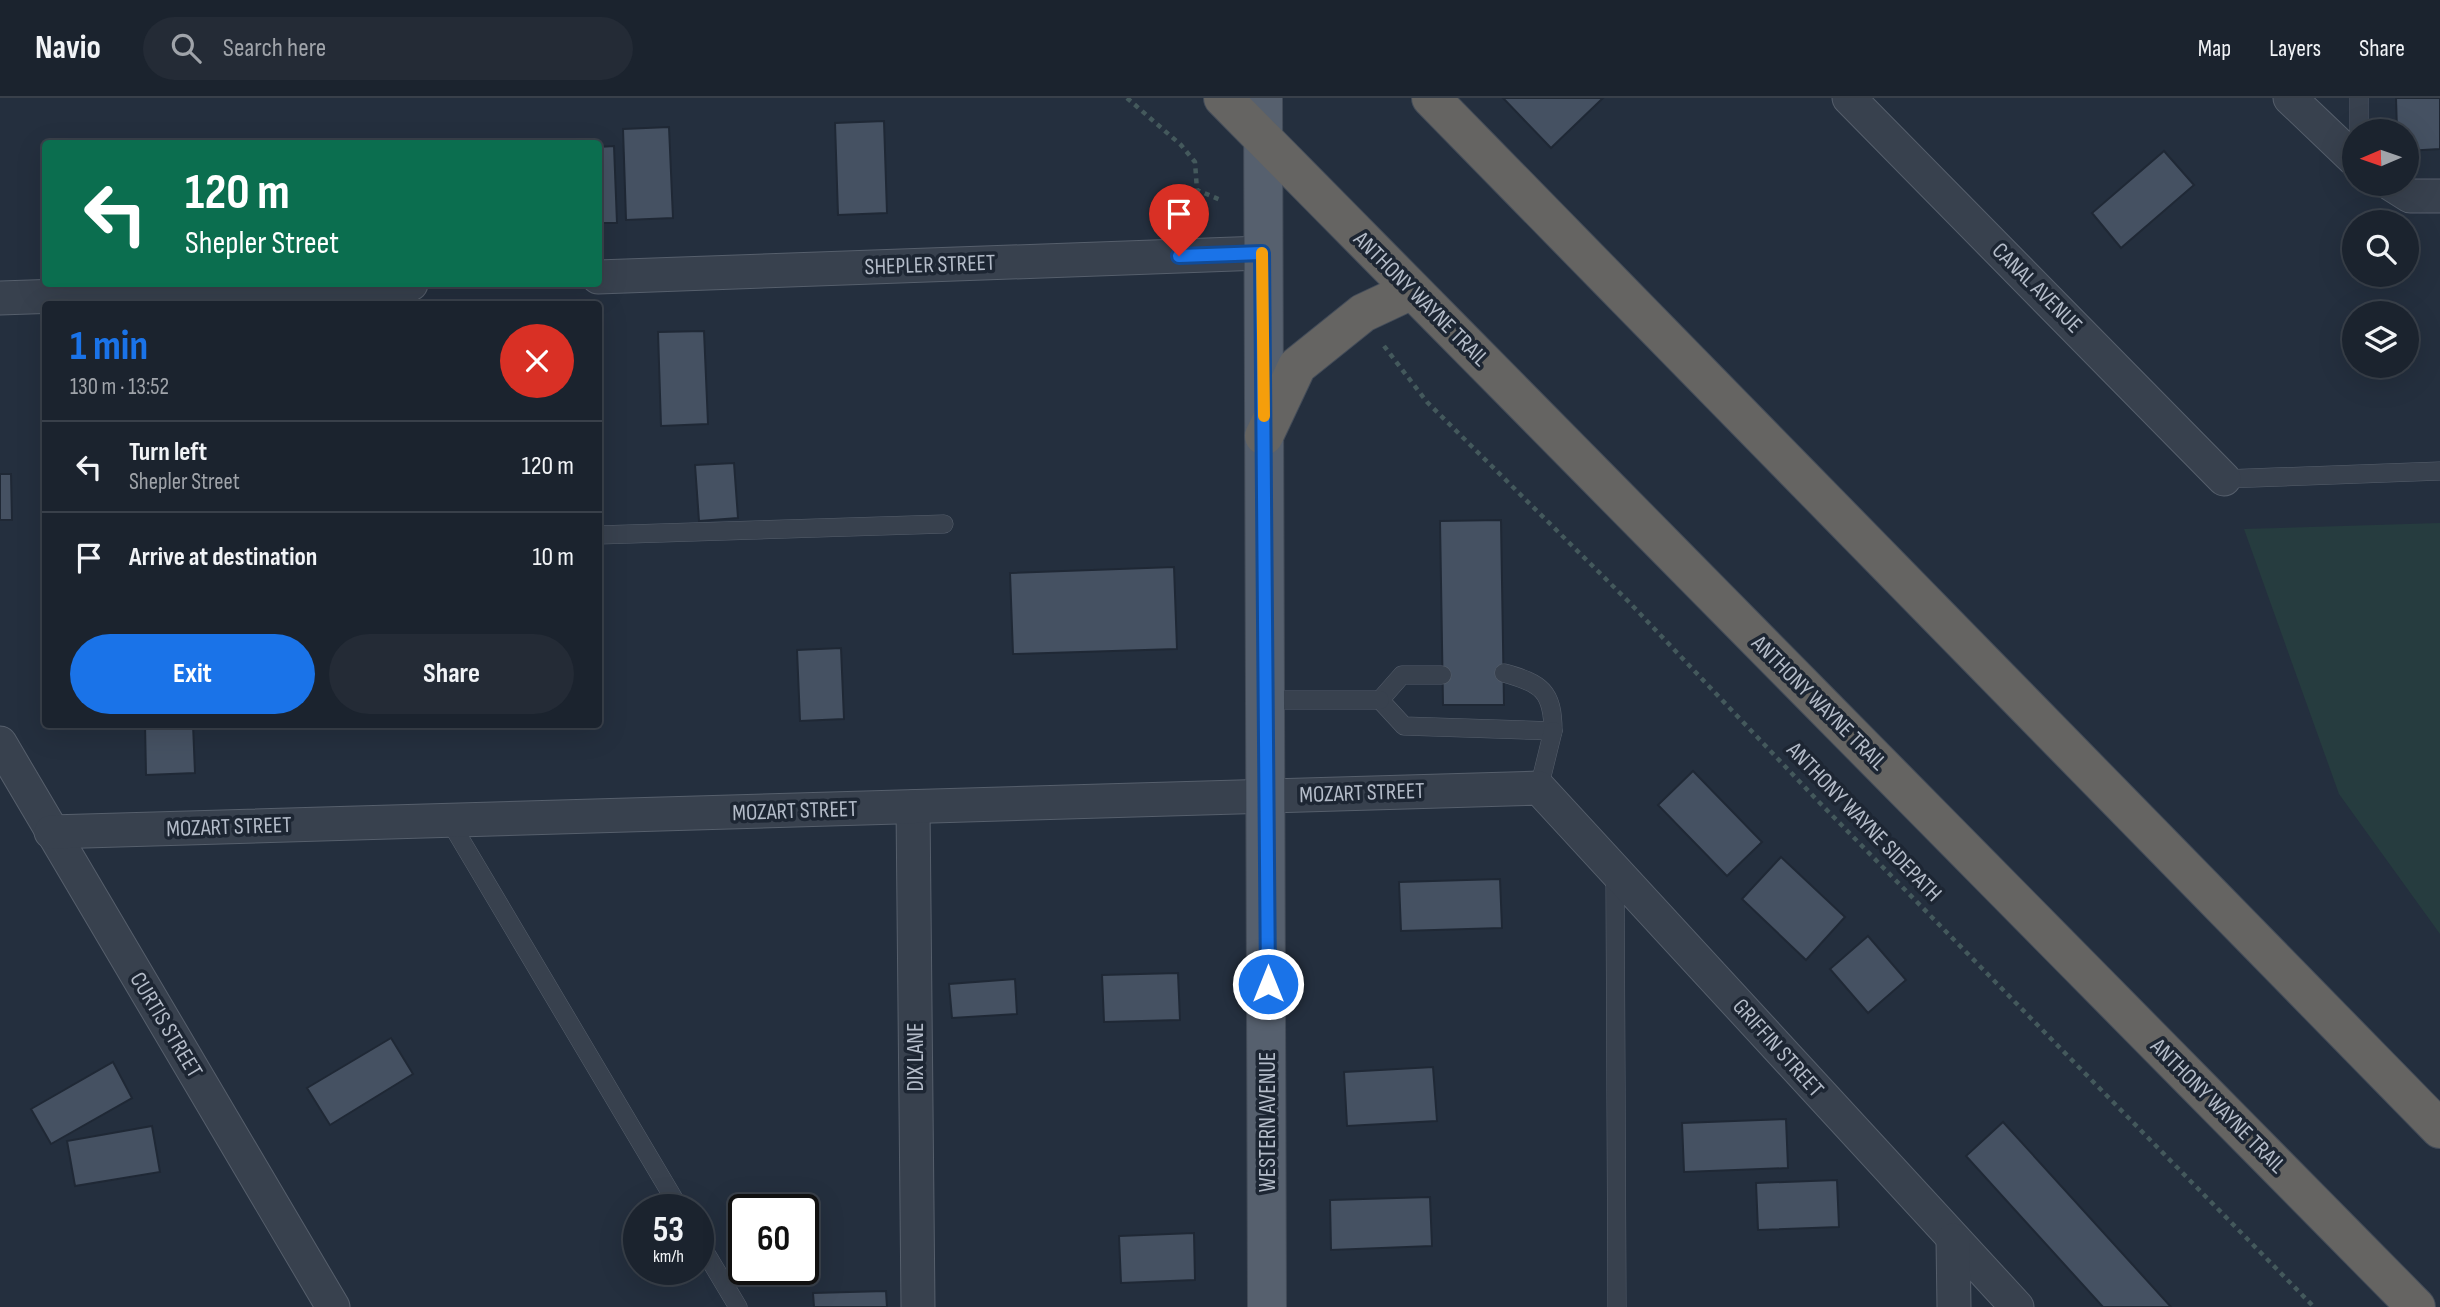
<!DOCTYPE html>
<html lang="en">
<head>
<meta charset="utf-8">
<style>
	:root { --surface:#1b232e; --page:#242b36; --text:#f1f3f6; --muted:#a0a4aa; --line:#39404a; --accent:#1a73e8 }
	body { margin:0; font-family:"Sofia Sans Condensed",sans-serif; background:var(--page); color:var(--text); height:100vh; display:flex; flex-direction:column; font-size:26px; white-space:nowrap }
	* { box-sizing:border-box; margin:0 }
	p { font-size:23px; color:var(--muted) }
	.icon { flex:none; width:38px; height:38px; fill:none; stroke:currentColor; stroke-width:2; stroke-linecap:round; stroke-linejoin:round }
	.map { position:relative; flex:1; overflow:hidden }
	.sheet { position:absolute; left:42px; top:203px; width:560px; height:427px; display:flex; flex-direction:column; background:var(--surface); border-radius:7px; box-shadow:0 7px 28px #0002,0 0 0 2px var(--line) }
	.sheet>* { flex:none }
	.banner { position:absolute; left:42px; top:42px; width:560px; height:147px; border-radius:7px; box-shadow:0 7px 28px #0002,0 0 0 2px var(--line); background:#0b6e4f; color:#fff; overflow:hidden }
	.needle { width:46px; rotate:268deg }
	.buttons { position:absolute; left:2342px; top:21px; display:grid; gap:14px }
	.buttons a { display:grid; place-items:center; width:77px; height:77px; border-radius:50%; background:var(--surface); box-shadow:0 7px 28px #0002,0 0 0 2px var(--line); font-size:35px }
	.speed { position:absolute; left:623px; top:1096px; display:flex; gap:14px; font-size:35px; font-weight:700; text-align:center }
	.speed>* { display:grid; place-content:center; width:91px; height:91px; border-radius:50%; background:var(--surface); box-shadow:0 7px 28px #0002,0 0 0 2px var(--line); line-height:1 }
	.speed small { font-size:18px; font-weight:400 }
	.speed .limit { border:4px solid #111; border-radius:10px; background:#fff; color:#111 }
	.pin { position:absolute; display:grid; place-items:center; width:60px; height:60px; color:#fff; margin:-72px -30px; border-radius:50% 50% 50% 0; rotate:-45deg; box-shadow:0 0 7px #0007 }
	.pin .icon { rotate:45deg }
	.me { position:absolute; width:77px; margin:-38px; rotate:0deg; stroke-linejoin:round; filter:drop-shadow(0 0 5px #0008) }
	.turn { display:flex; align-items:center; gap:24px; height:147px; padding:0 28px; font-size:32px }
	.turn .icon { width:91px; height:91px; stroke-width:2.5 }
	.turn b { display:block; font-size:49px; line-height:60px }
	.round { display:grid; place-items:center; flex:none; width:74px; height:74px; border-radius:37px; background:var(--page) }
	.headline { display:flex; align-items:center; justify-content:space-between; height:119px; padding:0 28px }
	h1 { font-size:42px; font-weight:700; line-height:52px; color:var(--accent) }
	.action { display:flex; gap:14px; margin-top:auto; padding:14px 28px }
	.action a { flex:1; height:80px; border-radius:42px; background:var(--accent); color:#fff; font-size:28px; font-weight:700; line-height:80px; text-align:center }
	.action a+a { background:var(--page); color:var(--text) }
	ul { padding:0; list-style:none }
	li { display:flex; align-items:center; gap:21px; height:91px; padding:0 28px; border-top:2px solid var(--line) }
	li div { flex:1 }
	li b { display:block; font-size:26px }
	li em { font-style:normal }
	header { display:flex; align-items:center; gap:42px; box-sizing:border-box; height:98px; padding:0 35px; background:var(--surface); border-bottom:2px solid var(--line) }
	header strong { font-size:33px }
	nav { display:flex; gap:38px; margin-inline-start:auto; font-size:24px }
	.search { width:490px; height:63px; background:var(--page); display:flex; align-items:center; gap:18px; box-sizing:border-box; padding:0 24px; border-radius:38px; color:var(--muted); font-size:26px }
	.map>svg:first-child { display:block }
</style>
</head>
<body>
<header>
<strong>Navio</strong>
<div class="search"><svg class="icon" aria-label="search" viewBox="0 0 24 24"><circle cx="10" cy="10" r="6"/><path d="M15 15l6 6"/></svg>Search here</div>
<nav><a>Map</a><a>Layers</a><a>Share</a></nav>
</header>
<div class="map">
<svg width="2440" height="1209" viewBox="0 0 2440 1209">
	<rect width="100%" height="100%" fill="#242f3e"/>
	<!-- green -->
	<path fill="#263c3f" d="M2440,425V836L2339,696L2244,431Z"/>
	<!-- building -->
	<g fill="#455162" stroke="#1f2835" stroke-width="2">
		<path d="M1503,0H1603L1551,50Z"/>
		<path d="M2396,0H2440V51L2406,53V33H2397Z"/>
		<path d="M884,23L887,115L838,117L835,25Z"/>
		<path d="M669,29L673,120L626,122L623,31Z"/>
		<path d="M614,48L617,125H598V49Z"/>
		<path d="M2164,53L2194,87L2121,150L2092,115Z"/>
		<path d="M704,233L708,326L661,328L658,234Z"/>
		<path d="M734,365L738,420L699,423L695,367Z"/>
		<path d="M0,376H11L12,422H0Z"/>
		<path d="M1501,422L1504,607H1443L1440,423Z"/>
		<path d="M1174,469L1177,551L1013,556L1010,475Z"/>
		<path d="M841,550L844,621L800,623L797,552Z"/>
		<path d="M145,626H193L195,675L146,677Z"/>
		<path d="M1693,673L1762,744L1727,778L1658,707Z"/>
		<path d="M1781,759L1845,819L1806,862L1742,801Z"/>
		<path d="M1500,781L1502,830L1401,833L1399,784Z"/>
		<path d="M1868,838L1906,882L1868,915L1830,871Z"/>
		<path d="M1178,875L1180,922L1104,924L1102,877Z"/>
		<path d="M1015,881L1017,916L952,920L949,886Z"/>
		<path d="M391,940L413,976L330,1027L307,990Z"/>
		<path d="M113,964L132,1000L51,1046L31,1011Z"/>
		<path d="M1433,969L1437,1023L1347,1028L1344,974Z"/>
		<path d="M1786,1021L1788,1070L1684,1074L1682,1025Z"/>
		<path d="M2003,1024L2171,1209H2103L1966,1058Z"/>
		<path d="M152,1028L160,1074L75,1088L67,1043Z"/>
		<path d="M1837,1082L1839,1129L1758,1132L1756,1085Z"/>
		<path d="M1430,1099L1432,1148L1331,1152L1330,1102Z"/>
		<path d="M1194,1135L1195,1182L1121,1185L1119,1138Z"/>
		<path d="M886,1193L887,1209H814L813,1195Z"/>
	</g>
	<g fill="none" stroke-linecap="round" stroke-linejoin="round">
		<!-- service casing -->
		<g stroke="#565f6c" stroke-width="19">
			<g id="service">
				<path d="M2359,33V0"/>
				<path d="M2224,381L2440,373"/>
				<path d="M598,437L944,426"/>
				<path d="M1442,577H1402L1380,602L1404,628L1553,633C1553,593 1541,585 1504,575"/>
				<path d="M1267,602H1380"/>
				<path d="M1539,690L1553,633"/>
				<path d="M449,722L680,1111"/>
				<path d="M1615,774L1617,1209"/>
				<path d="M698,1142L738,1209"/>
			</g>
		</g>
		<!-- minor casing -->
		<g stroke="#565f6c" stroke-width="35">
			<g id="minor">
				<path d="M1849,0L2224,381"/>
				<path d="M2290,0L2354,61"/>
				<path d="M2391,86L2410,98H2440"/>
				<path d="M598,179L1262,155"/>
				<path d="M0,200L411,186"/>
				<path d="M0,645L333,1209"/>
				<path d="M913,709L918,1209"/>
				<path d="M51,734L1539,690L2017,1209"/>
				<path d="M1953,1142L1954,1209"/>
			</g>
		</g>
		<!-- primary casing -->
		<g stroke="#414a57" stroke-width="40">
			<path id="primary" d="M1263,0L1267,1209"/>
		</g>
		<!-- trunk casing -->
		<g stroke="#434c59" stroke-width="40">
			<g id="trunk">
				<path d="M1223,0L2416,1209"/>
				<path d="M1431,0L2440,1031"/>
				<path d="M1264,338L1297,268L1363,215L1412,192"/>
			</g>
		</g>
		<!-- path -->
		<g stroke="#44595c" stroke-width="4.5" stroke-dasharray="5 5" stroke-linecap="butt">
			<path d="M1127,0L1181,47L1195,64L1197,92L1223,103"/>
			<path d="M1384,248L1427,304L1628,503L1816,701L2314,1209"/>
		</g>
		<!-- service -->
		<use href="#service" stroke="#38414e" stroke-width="18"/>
		<!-- minor -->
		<use href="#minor" stroke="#38414e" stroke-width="33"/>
		<!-- primary -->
		<use href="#primary" stroke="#56606e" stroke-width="38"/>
		<!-- trunk -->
		<use href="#trunk" stroke="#656462" stroke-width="38"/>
	</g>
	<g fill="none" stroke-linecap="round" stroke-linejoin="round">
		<!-- route casing -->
		<g stroke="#114b97" stroke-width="18">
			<path id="route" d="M1179,158L1262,155L1268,886"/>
		</g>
		<!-- route -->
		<use href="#route" stroke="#1a73e8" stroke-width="12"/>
		<!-- slow -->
		<path stroke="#f59e0b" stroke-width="12" d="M1262,155L1264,318"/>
	</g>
	<g text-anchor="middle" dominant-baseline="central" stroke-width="7" stroke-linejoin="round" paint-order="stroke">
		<!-- street labels -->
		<g font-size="23" fill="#b4bcc9" stroke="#1d2633">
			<text transform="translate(930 167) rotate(-2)">SHEPLER STREET</text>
			<text transform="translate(2037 190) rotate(45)">CANAL AVENUE</text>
			<text transform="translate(1421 201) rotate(45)">ANTHONY WAYNE TRAIL</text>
			<text transform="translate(1819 605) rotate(45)">ANTHONY WAYNE TRAIL</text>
			<text transform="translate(1362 695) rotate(-2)">MOZART STREET</text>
			<text transform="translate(795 713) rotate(-2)">MOZART STREET</text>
			<text transform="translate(1864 724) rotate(46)">ANTHONY WAYNE SIDEPATH</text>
			<text transform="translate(229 729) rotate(-2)">MOZART STREET</text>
			<text transform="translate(166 927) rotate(59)">CURTIS STREET</text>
			<text transform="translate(1778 950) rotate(48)">GRIFFIN STREET</text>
			<text transform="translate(916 959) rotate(-90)">DIX LANE</text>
			<text transform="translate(2218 1008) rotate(45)">ANTHONY WAYNE TRAIL</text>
			<text transform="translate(1268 1024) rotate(-90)">WESTERN AVENUE</text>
		</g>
	</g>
</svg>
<div class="buttons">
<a><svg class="needle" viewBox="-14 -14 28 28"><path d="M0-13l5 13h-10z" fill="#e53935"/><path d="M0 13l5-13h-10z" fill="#a0a4aa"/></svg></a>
<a><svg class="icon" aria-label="search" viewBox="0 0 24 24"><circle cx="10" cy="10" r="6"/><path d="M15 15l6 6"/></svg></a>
<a><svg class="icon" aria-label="layers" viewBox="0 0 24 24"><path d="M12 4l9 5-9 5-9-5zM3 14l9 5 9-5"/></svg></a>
</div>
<div class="speed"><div>53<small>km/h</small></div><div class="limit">60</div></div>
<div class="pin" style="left:1179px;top:158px;background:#d93025"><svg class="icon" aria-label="arrive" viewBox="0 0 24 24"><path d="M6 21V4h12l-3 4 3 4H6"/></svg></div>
<svg class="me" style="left:1268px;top:886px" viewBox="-20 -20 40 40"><circle r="17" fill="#1a73e8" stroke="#fff" stroke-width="3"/><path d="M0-11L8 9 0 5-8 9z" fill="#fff"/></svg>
<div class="banner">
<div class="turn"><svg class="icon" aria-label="left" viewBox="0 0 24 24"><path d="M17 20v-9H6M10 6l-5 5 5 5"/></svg><div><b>120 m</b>Shepler Street</div></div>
</div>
<section class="sheet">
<div class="headline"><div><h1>1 min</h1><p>130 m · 13:52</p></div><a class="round" style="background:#d93025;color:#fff"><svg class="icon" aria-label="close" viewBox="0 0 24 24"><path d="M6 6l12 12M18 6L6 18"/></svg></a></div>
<ul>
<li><svg class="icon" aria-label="left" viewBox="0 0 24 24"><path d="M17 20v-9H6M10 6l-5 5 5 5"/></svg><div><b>Turn left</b><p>Shepler Street</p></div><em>120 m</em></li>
<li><svg class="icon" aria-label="arrive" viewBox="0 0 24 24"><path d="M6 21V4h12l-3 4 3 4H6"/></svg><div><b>Arrive at destination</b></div><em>10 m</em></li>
</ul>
<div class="action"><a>Exit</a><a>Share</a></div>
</section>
</div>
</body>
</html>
